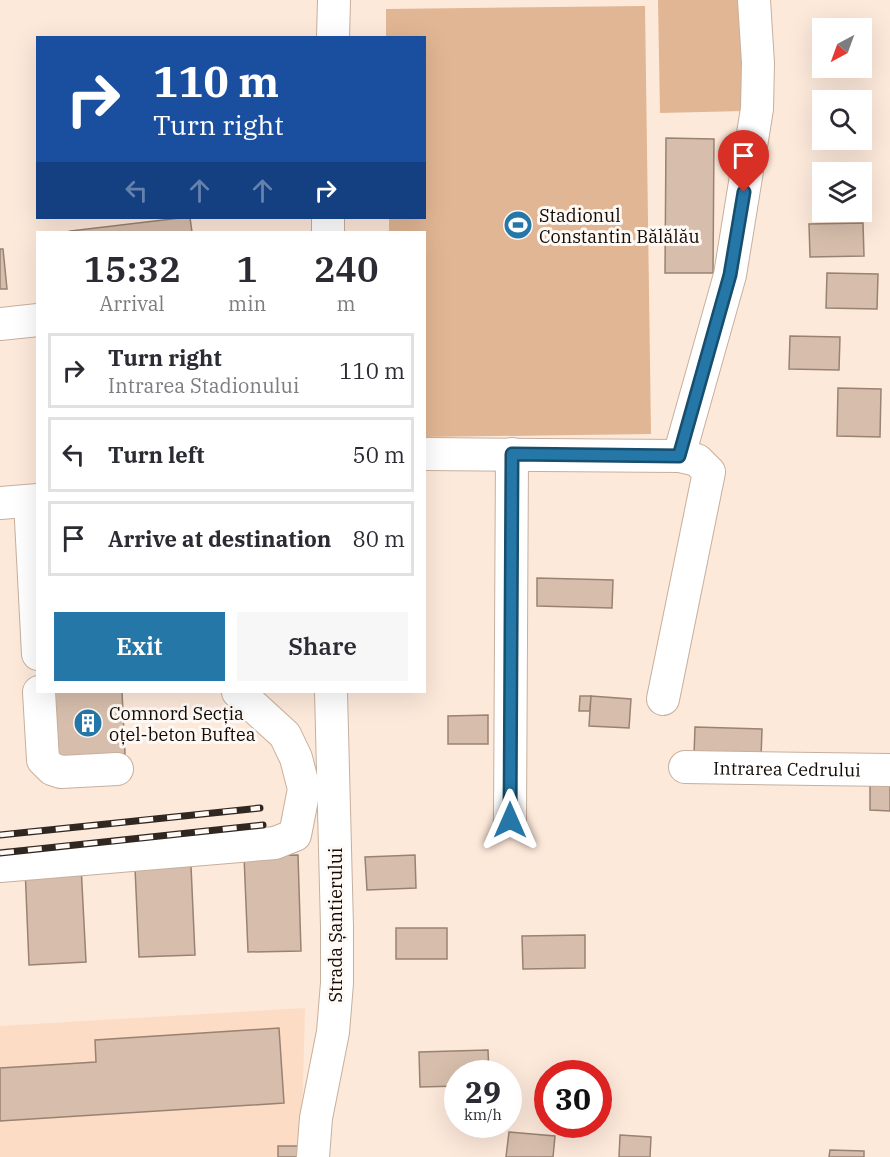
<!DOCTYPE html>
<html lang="en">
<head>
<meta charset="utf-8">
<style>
	:root { --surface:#fff; --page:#f7f7f7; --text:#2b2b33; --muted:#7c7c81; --line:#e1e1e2; --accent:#2477a7 }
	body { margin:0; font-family:"IBM Plex Serif",serif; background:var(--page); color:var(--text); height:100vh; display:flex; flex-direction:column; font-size:22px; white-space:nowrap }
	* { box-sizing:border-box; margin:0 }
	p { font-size:20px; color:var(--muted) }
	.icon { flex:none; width:33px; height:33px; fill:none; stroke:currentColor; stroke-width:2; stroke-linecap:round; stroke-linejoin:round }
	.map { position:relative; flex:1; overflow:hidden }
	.details { position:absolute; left:36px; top:231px; width:390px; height:462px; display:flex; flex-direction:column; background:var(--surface); border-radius:0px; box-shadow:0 6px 24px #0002 }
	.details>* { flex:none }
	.guide { position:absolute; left:36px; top:36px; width:390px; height:183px; border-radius:0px; box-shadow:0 6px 24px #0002; background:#1a4fa0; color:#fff; overflow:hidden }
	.needle { width:39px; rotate:221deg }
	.fabs { position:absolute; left:812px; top:18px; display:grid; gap:12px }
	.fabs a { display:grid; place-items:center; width:60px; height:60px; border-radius:0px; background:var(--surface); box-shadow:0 6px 24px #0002; font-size:30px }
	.speed { position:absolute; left:444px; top:1060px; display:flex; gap:12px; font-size:30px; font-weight:700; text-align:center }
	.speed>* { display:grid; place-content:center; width:78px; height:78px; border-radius:50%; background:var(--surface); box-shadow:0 6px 24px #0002; line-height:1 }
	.speed small { font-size:15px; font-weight:400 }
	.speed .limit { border:9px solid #d22; background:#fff; color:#111 }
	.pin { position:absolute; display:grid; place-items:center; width:51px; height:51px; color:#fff; margin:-62px -26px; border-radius:50% 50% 50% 0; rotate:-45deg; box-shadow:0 0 6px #0007 }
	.pin .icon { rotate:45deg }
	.me { position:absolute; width:66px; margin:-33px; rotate:0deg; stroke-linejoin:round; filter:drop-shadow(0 0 4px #0008) }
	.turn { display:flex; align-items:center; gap:21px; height:126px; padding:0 18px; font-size:27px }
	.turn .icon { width:78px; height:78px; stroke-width:2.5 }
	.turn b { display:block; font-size:42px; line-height:51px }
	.lanes { display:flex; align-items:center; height:57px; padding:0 18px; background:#0003; justify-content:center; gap:30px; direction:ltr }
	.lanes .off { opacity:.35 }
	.eta { display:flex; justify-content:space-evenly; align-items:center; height:102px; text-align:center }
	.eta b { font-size:36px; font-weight:600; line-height:42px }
	.button { display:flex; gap:12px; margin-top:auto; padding:12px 18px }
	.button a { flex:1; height:69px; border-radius:0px; background:var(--accent); color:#fff; font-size:24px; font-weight:600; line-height:69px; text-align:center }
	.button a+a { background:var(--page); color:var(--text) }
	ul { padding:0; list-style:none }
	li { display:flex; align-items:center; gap:18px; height:75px; margin:0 12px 9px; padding:0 6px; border:3px solid var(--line); border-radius:0px }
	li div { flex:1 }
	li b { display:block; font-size:22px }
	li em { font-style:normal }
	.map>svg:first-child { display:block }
</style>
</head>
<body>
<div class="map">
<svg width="890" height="1157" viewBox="0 0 890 1157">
	<rect width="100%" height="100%" fill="#fde9da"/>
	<!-- built -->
	<path fill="#fcdcc4" d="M305,1008L301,1157H0V1026Z"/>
	<!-- green -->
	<g fill="#e1b694">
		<path d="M658,0H742L744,111L660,113Z"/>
		<path d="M645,6L651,434L425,437L424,232H389V218H424V38L386,37V9Z"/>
	</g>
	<!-- building -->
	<g fill="#d7beac" stroke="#998271" stroke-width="1.5">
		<path d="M666,138L714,139L713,273H665Z"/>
		<path d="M180,218H190L192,232H71L70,231Z"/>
		<path d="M863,223L864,256L810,257L809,224Z"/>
		<path d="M0,249H3L7,289H0Z"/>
		<path d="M827,273L878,274L877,309L826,308Z"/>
		<path d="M790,336L840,337L839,370L789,369Z"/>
		<path d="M838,388L881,389L880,437L837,436Z"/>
		<path d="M537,578L613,580L612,608L537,606Z"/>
		<path d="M51,692H122L125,754L54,757Z"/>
		<path d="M580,696H591L590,711H579Z"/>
		<path d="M591,696L631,699L629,728L589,726Z"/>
		<path d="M488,715V744H448V716Z"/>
		<path d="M695,727L762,729L761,758L694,755Z"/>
		<path d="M870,784L890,785V811L870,810Z"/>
		<path d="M298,855L301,951L248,952L244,856Z"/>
		<path d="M415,855L416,888L367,890L365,857Z"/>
		<path d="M81,865L86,962L29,965L25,867Z"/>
		<path d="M191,866L195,955L139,957L135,868Z"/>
		<rect x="396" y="928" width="51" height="31"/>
		<path d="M585,935V968L523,969L522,936Z"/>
		<path d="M279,1028L284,1103L0,1121V1068L96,1062L95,1040Z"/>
		<path d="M488,1050L489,1074H458V1086L420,1087L419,1052Z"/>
		<path d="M509,1132L555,1136L553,1157H506Z"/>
		<path d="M620,1135L651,1137L650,1157H619Z"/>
		<rect x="278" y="1146" width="21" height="11"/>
		<path d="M830,1150L864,1151V1157H829Z"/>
	</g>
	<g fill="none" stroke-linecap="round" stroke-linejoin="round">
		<!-- minor casing -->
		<g stroke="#c7af9d" stroke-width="34">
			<g id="minor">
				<path d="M333,38L334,0"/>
				<path d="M328,232V218"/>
				<path d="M0,324L38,320"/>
				<path d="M424,454L679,456L697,460L709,472L663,699"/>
				<path d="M679,456L730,275L757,109L758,63L754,0"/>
				<path d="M30,501L38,654"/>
				<path d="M0,503L38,500"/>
				<path d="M39,692L43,760L52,769L61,772L117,769"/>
				<path id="s1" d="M685,767L890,770"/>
				<path d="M510,820L512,454"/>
				<path d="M0,866L275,843L295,835L304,789L296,758L285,735L238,692"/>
				<path d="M313,1157L316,1118L333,1032L337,983V927L331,692"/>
			</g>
		</g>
		<!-- minor -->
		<use href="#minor" stroke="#fff" stroke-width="32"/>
		<!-- rail casing -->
		<g stroke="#312721" stroke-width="7">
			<g id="rail">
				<path d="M0,835L260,808"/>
				<path d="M0,853L263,825"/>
			</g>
		</g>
		<!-- rail -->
		<use href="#rail" stroke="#fff9f5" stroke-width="4.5" stroke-dasharray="14" stroke-linecap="butt"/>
	</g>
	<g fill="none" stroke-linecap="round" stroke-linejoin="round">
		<!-- route casing -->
		<g stroke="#174d6d" stroke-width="15">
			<path id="route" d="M510,820L512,454L679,456L730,275L744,192"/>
		</g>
		<!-- route -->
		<use href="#route" stroke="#2477a7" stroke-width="10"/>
	</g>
	<!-- icons -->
	<defs>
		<g id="stadium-disc" transform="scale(1.5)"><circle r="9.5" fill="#2477a7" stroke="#fff9f5"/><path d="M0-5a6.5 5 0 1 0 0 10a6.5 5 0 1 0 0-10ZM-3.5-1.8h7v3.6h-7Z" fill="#fff"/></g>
		<g id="building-disc" transform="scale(1.5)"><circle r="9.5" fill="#2477a7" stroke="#fff9f5"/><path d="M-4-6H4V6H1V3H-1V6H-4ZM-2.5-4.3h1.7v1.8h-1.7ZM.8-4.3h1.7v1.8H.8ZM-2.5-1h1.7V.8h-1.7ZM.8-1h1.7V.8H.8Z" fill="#fff"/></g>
	</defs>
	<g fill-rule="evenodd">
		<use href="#stadium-disc" x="518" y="225"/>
		<use href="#building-disc" x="88" y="723"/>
	</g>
	<g text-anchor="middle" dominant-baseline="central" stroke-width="6" stroke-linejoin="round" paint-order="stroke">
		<!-- poi labels -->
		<g font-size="18" fill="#120a05" stroke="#fff9f5" text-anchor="start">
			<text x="539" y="215">Stadionul<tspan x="539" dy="21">Constantin Bălălău</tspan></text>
			<text x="109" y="713">Comnord Secția<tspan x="109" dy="21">oțel-beton Buftea</tspan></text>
		</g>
		<!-- street labels -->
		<g font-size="18" fill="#120a05" stroke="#fff9f5">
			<text stroke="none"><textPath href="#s1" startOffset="102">Intrarea Cedrului</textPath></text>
			<text transform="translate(335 925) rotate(-90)">Strada Șantierului</text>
		</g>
	</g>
</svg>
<div class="fabs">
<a><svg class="needle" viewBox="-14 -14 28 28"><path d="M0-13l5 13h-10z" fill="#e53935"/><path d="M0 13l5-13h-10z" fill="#7c7c81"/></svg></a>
<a><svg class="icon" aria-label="search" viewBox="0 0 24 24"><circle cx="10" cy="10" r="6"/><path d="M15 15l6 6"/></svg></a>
<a><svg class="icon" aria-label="layers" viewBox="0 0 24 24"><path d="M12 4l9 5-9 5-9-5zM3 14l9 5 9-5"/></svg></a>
</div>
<div class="speed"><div>29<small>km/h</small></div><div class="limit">30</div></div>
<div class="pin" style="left:744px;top:192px;background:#d93025"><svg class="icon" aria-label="arrive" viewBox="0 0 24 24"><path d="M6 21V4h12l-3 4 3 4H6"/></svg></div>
<svg class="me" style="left:510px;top:820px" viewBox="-20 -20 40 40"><path d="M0-17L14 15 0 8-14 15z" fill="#2477a7" stroke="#fff" stroke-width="4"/></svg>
<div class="guide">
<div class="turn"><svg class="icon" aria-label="right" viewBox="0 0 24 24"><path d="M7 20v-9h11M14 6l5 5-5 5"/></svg><div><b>110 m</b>Turn right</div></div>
<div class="lanes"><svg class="icon off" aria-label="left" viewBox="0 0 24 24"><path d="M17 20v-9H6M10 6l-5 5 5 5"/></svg><svg class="icon off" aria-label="ahead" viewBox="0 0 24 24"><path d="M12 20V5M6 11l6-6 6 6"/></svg><svg class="icon off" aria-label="ahead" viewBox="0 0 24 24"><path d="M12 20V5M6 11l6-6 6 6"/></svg><svg class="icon" aria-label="right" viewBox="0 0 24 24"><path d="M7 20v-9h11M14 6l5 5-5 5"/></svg></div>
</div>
<section class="details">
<div class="eta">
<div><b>15:32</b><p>Arrival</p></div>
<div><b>1</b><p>min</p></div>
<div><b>240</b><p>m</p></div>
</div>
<ul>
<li><svg class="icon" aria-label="right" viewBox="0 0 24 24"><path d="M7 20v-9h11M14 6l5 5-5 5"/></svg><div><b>Turn right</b><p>Intrarea Stadionului</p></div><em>110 m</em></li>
<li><svg class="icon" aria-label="left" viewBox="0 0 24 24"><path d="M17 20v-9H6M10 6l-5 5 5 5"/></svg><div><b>Turn left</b></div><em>50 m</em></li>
<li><svg class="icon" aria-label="arrive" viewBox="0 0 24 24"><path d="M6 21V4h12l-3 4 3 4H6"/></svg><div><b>Arrive at destination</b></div><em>80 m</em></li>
</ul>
<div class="button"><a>Exit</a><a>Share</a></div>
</section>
</div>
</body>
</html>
